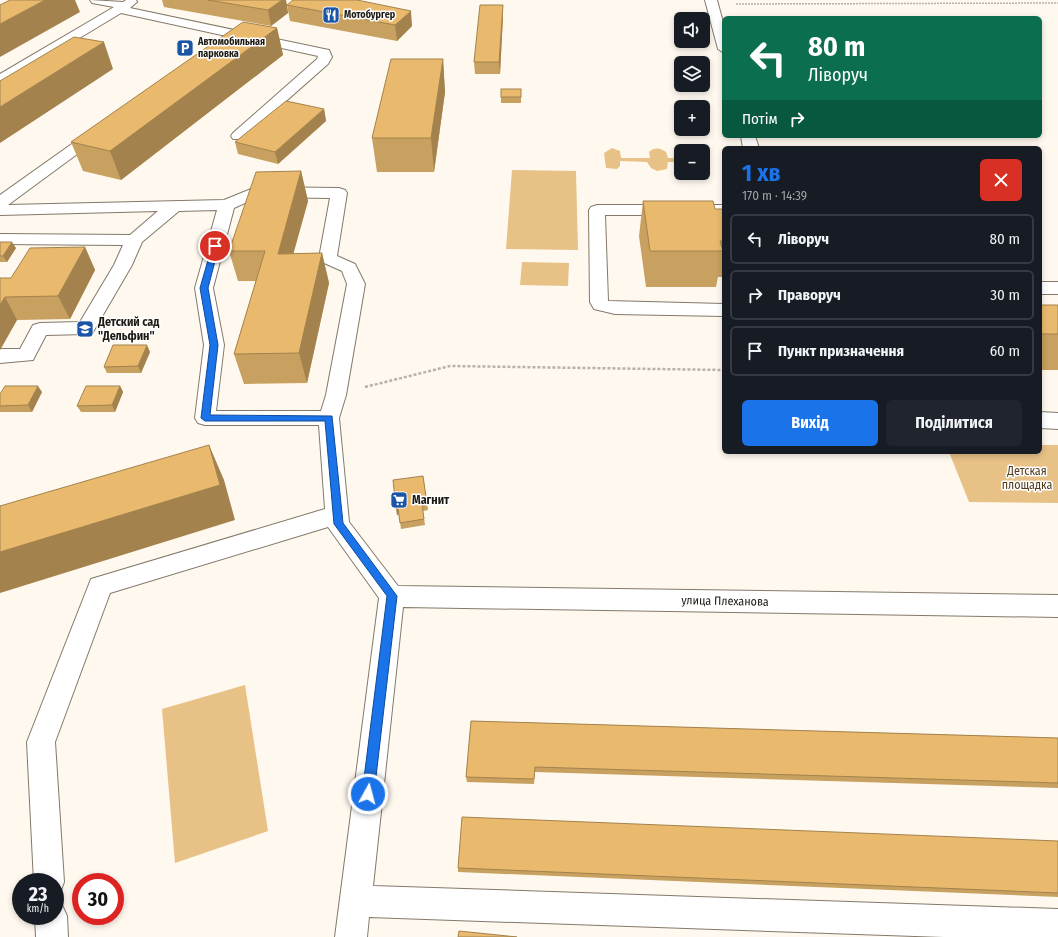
<!DOCTYPE html>
<html lang="uk">
<head>
<meta charset="utf-8">
<style>
	:root { --surface:#171b24; --page:#20242c; --text:#f1f3f6; --muted:#9ea1a6; --line:#363941; --accent:#1a73e8 }
	body { margin:0; font-family:"Fira Sans Condensed",sans-serif; background:var(--page); color:var(--text); height:100vh; display:flex; flex-direction:column; font-size:15px; white-space:nowrap }
	* { box-sizing:border-box; margin:0 }
	p { font-size:13px; color:var(--muted) }
	.icon { flex:none; width:22px; height:22px; fill:none; stroke:currentColor; stroke-width:2; stroke-linecap:round; stroke-linejoin:round }
	.map { position:relative; flex:1; overflow:hidden }
	.panel { position:absolute; left:722px; top:146px; width:320px; height:308px; display:flex; flex-direction:column; background:var(--surface); border-radius:6px; box-shadow:0 2px 6px #0003 }
	.panel>* { flex:none }
	.top-card { position:absolute; left:722px; top:16px; width:320px; height:122px; border-radius:6px; box-shadow:0 2px 6px #0003; background:#0b6e4f; color:#fff; overflow:hidden }
	.fabs { position:absolute; left:674px; top:12px; display:grid; gap:8px }
	.fabs a { display:grid; place-items:center; width:36px; height:36px; border-radius:6px; background:var(--surface); box-shadow:0 2px 6px #0003; font-size:20px }
	.speed { position:absolute; left:12px; top:873px; display:flex; gap:8px; font-size:20px; font-weight:700; text-align:center }
	.speed>* { display:grid; place-content:center; width:52px; height:52px; border-radius:50%; background:var(--surface); box-shadow:0 2px 6px #0003; line-height:1 }
	.speed small { font-size:10px; font-weight:400 }
	.speed .limit { border:6px solid #d22; background:#fff; color:#111 }
	.pin { position:absolute; display:grid; place-items:center; width:34px; height:34px; color:#fff; margin:-17px; border:2px solid #fff; border-radius:50%; box-shadow:0 1px 4px #0007 }
	.me { position:absolute; width:44px; margin:-22px; rotate:7deg; stroke-linejoin:round; filter:drop-shadow(0 0 3px #0008) }
	.turn { display:flex; align-items:center; gap:14px; height:84px; padding:0 20px; font-size:18px }
	.turn .icon { width:52px; height:52px; stroke-width:2.5 }
	.turn b { display:block; font-size:28px; line-height:34px }
	.then { display:flex; align-items:center; height:38px; padding:0 20px; background:#0003; gap:8px; font-size:15px }
	.round { display:grid; place-items:center; flex:none; width:42px; height:42px; border-radius:6px; background:var(--page) }
	.head { display:flex; align-items:center; justify-content:space-between; height:68px; padding:0 20px }
	h1 { font-size:24px; font-weight:700; line-height:30px; color:var(--accent) }
	.action { display:flex; gap:8px; margin-top:auto; padding:8px 20px }
	.action a { flex:1; height:46px; border-radius:6px; background:var(--accent); color:#fff; font-size:16px; font-weight:700; line-height:46px; text-align:center }
	.action a+a { background:var(--page); color:var(--text) }
	ul { padding:0; list-style:none }
	li { display:flex; align-items:center; gap:12px; height:50px; margin:0 8px 6px; padding:0 12px; border:2px solid var(--line); border-radius:6px }
	li div { flex:1 }
	li b { display:block; font-size:15px }
	li em { font-style:normal }
	.map>svg:first-child { display:block }
</style>
</head>
<body>
<div class="map">
<svg width="1058" height="937" viewBox="0 0 1058 937">
	<rect width="100%" height="100%" fill="#fff8ee"/>
	<!-- green -->
	<g fill="#e7c186">
		<path d="M612,148L620,151L621,158H650L649,152C655,147 660,148 666,152L668,158H681V162H668L667,169L657,171L651,168L647,162L620,161V166L617,169L606,168L604,153Z"/>
		<path d="M512,170L576,171L578,250L506,249Z"/>
		<path d="M522,262L569,263L568,286L520,285Z"/>
		<path d="M1040,445H1058V503L969,502L949,452H1040Z"/>
		<path d="M245,685L268,831L175,863L162,709Z"/>
	</g>
	<g fill="none" stroke-linecap="round" stroke-linejoin="round">
		<!-- minor casing -->
		<g stroke="#83796a" stroke-width="2">
			<g id="minor">
				<path d="M90,0L123,2L126,0H136L137,2L130,8L324,49L329,50L332,57L328,64L243,139H233L231,136L233,133L317,59L318,56L121,13L5,83L0,84V74L114,7L92,3Z"/>
				<path d="M705,0H717L724,26V53L718,49Z"/>
				<path d="M98,128L103,129L105,132L103,135L8,205L224,200L256,187L339,188L345,190L347,193L337,256L355,264L365,284L346,395L339,418L349,522L398,586L1058,595V617L403,607L373,886L1058,909V937H944L369,917L367,937H335L379,598L328,527L110,593L55,742L64,882L60,893L55,895V882H34L27,742L91,579L325,509L319,425H205L198,423L195,418L204,345L195,288L217,210L179,211L142,242L132,265L93,332L86,334L46,335L33,360L0,363V349H20L33,325L40,323L80,322L114,265L123,245L0,244V234L130,235L158,211L0,215V195L93,129ZM258,197L330,198L319,258L322,262L342,271L347,284L326,395L321,411H216L224,345L213,288L234,208Z"/>
				<path d="M741,136H755L759,148H743Z"/>
				<path d="M597,205H724V215H605L608,301L724,304V316L615,314L594,309L590,302L589,210L591,207Z"/>
				<rect x="1040" y="282" width="18" height="12"/>
				<path d="M1040,412L1058,413V429L1040,428Z"/>
				<path d="M55,902L62,905L67,916L68,937H36L35,916H55Z"/>
			</g>
		</g>
		<!-- path-far1 -->
		<path stroke="#b7b1a8" stroke-width="1.5" stroke-dasharray="2 1" stroke-linecap="butt" d="M736,4L1058,3"/>
		<!-- path -->
		<path stroke="#b7b1a8" stroke-width="2.5" stroke-dasharray="3 2" stroke-linecap="butt" d="M365,387L450,366L724,370"/>
		<!-- minor -->
		<use href="#minor" fill="#fff" fill-rule="evenodd"/>
	</g>
	<!-- wall -->
	<g fill="#c8a05f">
		<path d="M162,0H286L288,13L271,26L164,7Z"/>
		<path d="M287,5L412,26L397,41L290,21Z"/>
		<path d="M503,16L500,74H475L474,62Z"/>
		<path d="M277,28L283,55L121,180L83,171L71,142Z"/>
		<path d="M443,59L445,92L434,172H377L372,138Z"/>
		<rect x="501" y="89" width="20" height="14"/>
		<path d="M324,109L326,121L278,164L238,154L235,142Z"/>
		<path d="M301,171L308,201L293,254L322,253L329,283L307,383L244,384L234,354L256,281H238L229,251Z"/>
		<path d="M643,201L715,209H724V277H718L716,287H646L639,236Z"/>
		<path d="M0,242L16,248L7,262H0Z"/>
		<path d="M85,247L95,270L70,319L17,320L0,350V278H11Z"/>
		<rect x="1040" y="305" width="18" height="65"/>
		<path d="M150,352L141,373H107L104,367Z"/>
		<path d="M120,386L123,392L115,412H81L77,406Z"/>
		<path d="M42,392L32,412H0V394Z"/>
		<path d="M423,476L428,510L423,511L425,525L401,529L399,515H397Z"/>
		<path d="M471,721L1058,738V788L535,772L534,784L467,782L466,777Z"/>
		<path d="M1058,841V897L458,872V868Z"/>
	</g>
	<!-- shaded-wall -->
	<g fill="#a3824d">
		<path d="M45,0H75L80,12L0,57V24Z"/>
		<path d="M282,0H286L288,13L271,26L268,10Z"/>
		<path d="M503,5V16L500,74L499,62Z"/>
		<path d="M411,11L412,26L397,41L395,25Z"/>
		<path d="M277,28L283,55L121,180L110,151Z"/>
		<path d="M104,42L113,69L0,143V107Z"/>
		<path d="M443,59L445,92L434,172L431,138Z"/>
		<path d="M324,109L326,121L278,164L275,152Z"/>
		<path d="M301,171L308,201L285,284L278,254Z"/>
		<path d="M12,242L16,248L7,262L3,256Z"/>
		<path d="M85,247L95,270L70,319L58,296Z"/>
		<path d="M322,253L329,283L307,383L299,353Z"/>
		<path d="M5,297L17,320L0,350V305Z"/>
		<path d="M147,345L150,352L141,373L138,366Z"/>
		<path d="M38,386L42,392L32,412L28,405Z"/>
		<path d="M120,386L123,392L115,412L112,405Z"/>
		<path d="M209,445L224,480L235,520L0,593V552Z"/>
		<path d="M398,508L399,514L397,515L396,509Z"/>
	</g>
	<!-- building -->
	<g fill="#e9ba6e" stroke="#a3824d">
		<path d="M10,0H45L0,24V5Z"/>
		<path d="M208,0H282L268,10Z"/>
		<path d="M293,0H357L411,11L395,25L287,5Z"/>
		<path d="M480,5H503L499,62H474Z"/>
		<path d="M243,22L277,28L110,151L71,142Z"/>
		<path d="M74,37L104,42L0,107V81Z"/>
		<path d="M391,59H443L431,138H372Z"/>
		<rect x="501" y="89" width="20" height="8"/>
		<path d="M286,101L324,109L275,152L235,142Z"/>
		<path d="M301,171L278,254L322,253L299,353L234,354L265,251H229L256,172Z"/>
		<path d="M643,201H713L715,209H724V241H720L723,251H650Z"/>
		<path d="M0,242H12L3,256H0Z"/>
		<path d="M85,247L58,296L5,297L0,305V278H11L30,248Z"/>
		<rect x="1040" y="305" width="18" height="29"/>
		<path d="M113,345H147L138,366L104,367Z"/>
		<path d="M5,386H38L28,405L0,406V394Z"/>
		<path d="M86,386H120L112,405L77,406Z"/>
		<path d="M209,445L220,485L0,552V506Z"/>
		<path d="M423,476L427,504L422,505L424,519L400,523L398,508L396,509L393,480Z"/>
		<path d="M471,721L1058,738V783L535,767L534,779L466,777Z"/>
		<path d="M462,817L1058,841V893L458,868Z"/>
		<path d="M459,931L517,937H458Z"/>
	</g>
	<!-- route -->
	<path fill="#1a73e8" stroke="#114b97" d="M215,244L219,246L208,288L218,345L210,415L332,416L343,523L397,596L374,794L373,798L368,800L364,798L362,794L387,596L334,524L325,421H205L201,418L210,345L200,288L212,246Z"/>
	<!-- icons -->
	<defs>
		<g id="restaurant-square" transform="scale(0.9)"><rect x="-9" y="-9" width="18" height="18" rx="4" fill="#1b55a6" stroke="#fff"/><path d="M-5-6h1v4h1v-4h1v4h1v-4h1v5L-1.5 .5V6h-2V.5L-5-1ZM5-6V6H3V1.5H1.5Q1.5-4 5-6Z" fill="#fff"/></g>
		<g id="parking-square" transform="scale(0.9)"><rect x="-9" y="-9" width="18" height="18" rx="4" fill="#1b55a6" stroke="#fff"/><path d="M-3.5-5.5H1a3.5 3.5 0 0 1 0 7H-1V5.5H-3.5ZM-1-3.4V-.6H.8a1.4 1.4 0 0 0 0-2.8Z" fill="#fff"/></g>
		<g id="school-square" transform="scale(0.9)"><rect x="-9" y="-9" width="18" height="18" rx="4" fill="#1b55a6" stroke="#fff"/><path d="M0-5L7-2L0 1L-7-2ZM-4 1L0 2.5L4 1V4Q0 6-4 4Z" fill="#fff"/></g>
		<g id="supermarket-square" transform="scale(0.9)"><rect x="-9" y="-9" width="18" height="18" rx="4" fill="#1b55a6" stroke="#fff"/><path d="M-6-5.5h2.5l.6 2H6L4.5 2H-2.5L-4.4-4H-6ZM-1.5 3.2a1.3 1.3 0 1 0 .1 0ZM3 3.2a1.3 1.3 0 1 0 .1 0Z" fill="#fff"/></g>
	</defs>
	<g fill-rule="evenodd">
		<use href="#restaurant-square" x="331" y="15"/>
		<use href="#parking-square" x="185" y="48"/>
		<use href="#school-square" x="85" y="329"/>
		<use href="#supermarket-square" x="399" y="500"/>
	</g>
	<g text-anchor="middle" dominant-baseline="central" stroke-width="3" stroke-linejoin="round" paint-order="stroke">
		<!-- far-poi labels -->
		<g font-size="10" font-weight="bold" fill="#1e1a14" stroke="#fff" text-anchor="start">
			<text x="344" y="15">Мотобургер</text>
			<text x="198" y="42">Автомобильная<tspan x="198" dy="12">парковка</tspan></text>
		</g>
		<!-- poi labels -->
		<g font-size="12" font-weight="bold" fill="#1e1a14" stroke="#fff" text-anchor="start">
			<text x="98" y="322">Детский сад<tspan x="98" dy="14">"Дельфин"</tspan></text>
			<text x="412" y="500">Магнит</text>
		</g>
		<!-- park labels -->
		<g font-size="12" fill="#513d1c" stroke="#fff">
			<text x="1027" y="471">Детская<tspan x="1027" dy="14">площадка</tspan></text>
		</g>
		<!-- street labels -->
		<g font-size="12" fill="#1e1a14" stroke="#fff">
			<text transform="translate(725 601) rotate(1)">улица Плеханова</text>
		</g>
	</g>
</svg>
<div class="fabs">
<a><svg class="icon" aria-label="sound" viewBox="0 0 24 24"><path d="M4 9h4l5-4v14l-5-4H4zM17 9q2 3 0 6"/></svg></a>
<a><svg class="icon" aria-label="layers" viewBox="0 0 24 24"><path d="M12 4l9 5-9 5-9-5zM3 14l9 5 9-5"/></svg></a>
<a>+</a>
<a>−</a>
</div>
<div class="speed"><div>23<small>km/h</small></div><div class="limit">30</div></div>
<div class="pin" style="left:215px;top:246px;background:#d93025"><svg class="icon" aria-label="arrive" viewBox="0 0 24 24"><path d="M6 21V4h12l-3 4 3 4H6"/></svg></div>
<svg class="me" style="left:368px;top:794px" viewBox="-20 -20 40 40"><circle r="17" fill="#1a73e8" stroke="#fff" stroke-width="3"/><path d="M0-11L8 9 0 5-8 9z" fill="#fff"/></svg>
<div class="top-card">
<div class="turn"><svg class="icon" aria-label="left" viewBox="0 0 24 24"><path d="M17 20v-9H6M10 6l-5 5 5 5"/></svg><div><b>80 m</b>Ліворуч</div></div>
<div class="then">Потім<svg class="icon" aria-label="right" viewBox="0 0 24 24"><path d="M7 20v-9h11M14 6l5 5-5 5"/></svg></div>
</div>
<section class="panel">
<div class="head"><div><h1>1 хв</h1><p>170 m · 14:39</p></div><a class="round" style="background:#d93025;color:#fff"><svg class="icon" aria-label="close" viewBox="0 0 24 24"><path d="M6 6l12 12M18 6L6 18"/></svg></a></div>
<ul>
<li><svg class="icon" aria-label="left" viewBox="0 0 24 24"><path d="M17 20v-9H6M10 6l-5 5 5 5"/></svg><div><b>Ліворуч</b></div><em>80 m</em></li>
<li><svg class="icon" aria-label="right" viewBox="0 0 24 24"><path d="M7 20v-9h11M14 6l5 5-5 5"/></svg><div><b>Праворуч</b></div><em>30 m</em></li>
<li><svg class="icon" aria-label="arrive" viewBox="0 0 24 24"><path d="M6 21V4h12l-3 4 3 4H6"/></svg><div><b>Пункт призначення</b></div><em>60 m</em></li>
</ul>
<div class="action"><a>Вихід</a><a>Поділитися</a></div>
</section>
</div>
</body>
</html>
